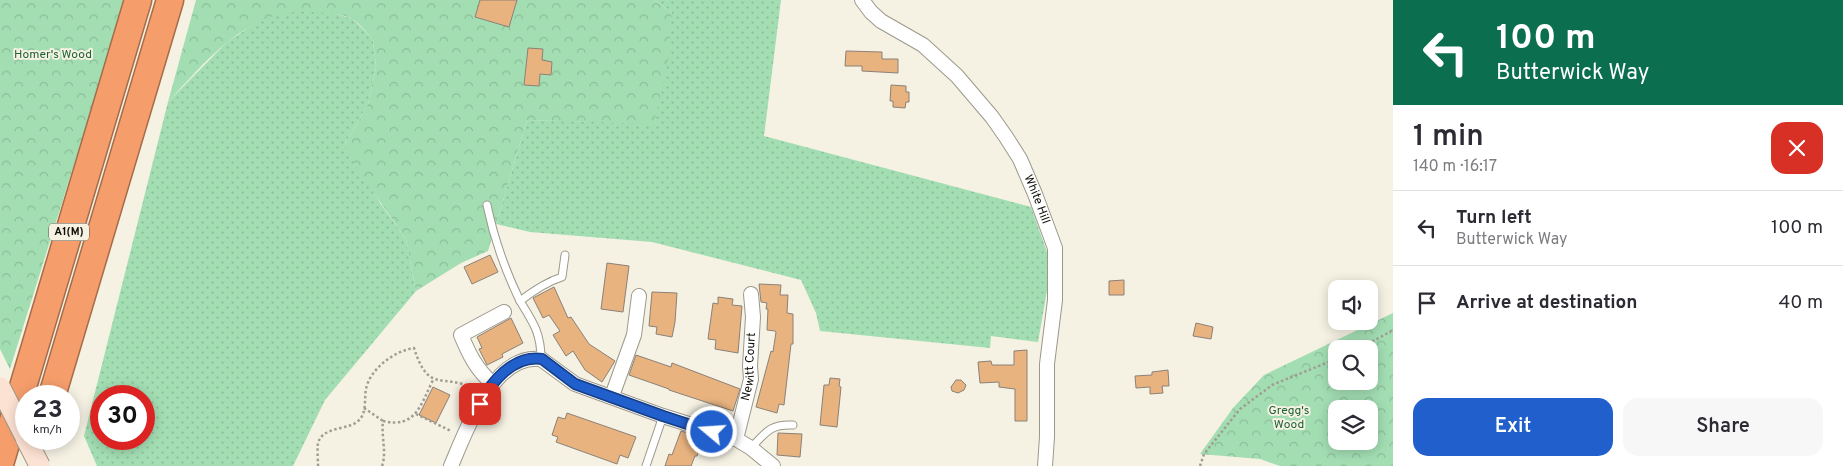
<!DOCTYPE html>
<html lang="en">
<head>
<meta charset="utf-8">
<style>
	:root { --surface:#fff; --page:#f7f7f7; --text:#2b2b33; --muted:#7c7c81; --line:#e1e1e2; --accent:#215fcc }
	body { margin:0; font-family:Overpass,sans-serif; background:var(--page); color:var(--text); height:100vh; display:flex; flex-direction:column; font-size:19px; white-space:nowrap }
	* { box-sizing:border-box; margin:0 }
	p { font-size:16px; color:var(--muted) }
	.icon { flex:none; width:28px; height:28px; fill:none; stroke:currentColor; stroke-width:2; stroke-linecap:round; stroke-linejoin:round }
	.map { position:relative; flex:1; overflow:hidden }
	.sheet { display:flex; flex-direction:column; background:var(--surface); width:450px }
	.sheet>* { flex:none }
	.banner { background:#0b6e4f; color:#fff; overflow:hidden }
	.fabs { position:absolute; left:1328px; top:280px; display:grid; gap:10px }
	.fabs a { display:grid; place-items:center; width:50px; height:50px; border-radius:10px; background:var(--surface); box-shadow:0 2px 12px #0003; font-size:25px }
	.speed { position:absolute; left:15px; top:385px; display:flex; gap:10px; font-size:25px; font-weight:700; text-align:center }
	.speed>* { display:grid; place-content:center; width:65px; height:65px; border-radius:50%; background:var(--surface); box-shadow:0 2px 12px #0003; line-height:1 }
	.speed small { font-size:12px; font-weight:400 }
	.speed .limit { border:8px solid #d22; background:#fff; color:#111 }
	.pin { position:absolute; display:grid; place-items:center; width:42px; height:42px; color:#fff; margin:-21px; border-radius:10px; box-shadow:0 2px 8px #0006 }
	.me { position:absolute; width:55px; margin:-28px; rotate:288deg; stroke-linejoin:round; filter:drop-shadow(0 0 4px #0008) }
	.turn { display:flex; align-items:center; gap:18px; height:105px; padding:0 20px; font-size:22px }
	.turn .icon { width:65px; height:65px; stroke-width:2.5 }
	.turn b { display:block; font-size:35px; line-height:42px }
	.round { display:grid; place-items:center; flex:none; width:52px; height:52px; border-radius:15px; background:var(--page) }
	.overview { display:flex; align-items:center; justify-content:space-between; height:85px; padding:0 20px }
	h1 { font-size:30px; font-weight:600; line-height:38px }
	.cta { display:flex; gap:10px; margin-top:auto; padding:10px 20px }
	.cta a { flex:1; height:58px; border-radius:15px; background:var(--accent); color:#fff; font-size:20px; font-weight:600; line-height:58px; text-align:center }
	.cta a+a { background:var(--page); color:var(--text) }
	ul { padding:0; list-style:none }
	li { display:flex; align-items:center; gap:15px; height:75px; padding:0 20px; border-top:1px solid var(--line) }
	li div { flex:1 }
	li b { display:block; font-size:19px }
	li em { font-style:normal }
	main { display:flex; flex:1; min-height:0 }
	.map>svg:first-child { display:block }
</style>
</head>
<body>
<main>
<div class="map">
<svg width="1393" height="466" viewBox="0 0 1393 466">
	<defs>
		<pattern id="grass-dots" width="8" height="8" patternUnits="userSpaceOnUse" patternTransform="scale(1.25)"><rect width="8" height="8" fill="#a3deb3"/><path d="M2 2h.1M6 6h.1" fill="none" stroke="#8bbd99" stroke-width="1.8" stroke-linecap="round"/></pattern>
		<pattern id="forest-crowns" width="20" height="18" patternUnits="userSpaceOnUse" patternTransform="scale(1.25)"><rect width="20" height="18" fill="#a3deb3"/><path d="M2 6a3 3 0 1 1 6 0M12 15a3 3 0 1 1 6 0" fill="none" stroke="#8bbd99"/></pattern>
	</defs>
	<rect width="100%" height="100%" fill="#f5f1e3"/>
	<!-- grass -->
	<g fill="url(#grass-dots)" fill-rule="evenodd">
		<path d="M654,0H781L764,136L1031,207L1047,252L1048,285L1038,342L991,336L990,348L820,331L816,313L801,280L652,242L530,232L496,224L527,120L654,123L672,12Z"/>
		<path d="M296,10L334,13L353,19L373,39L376,67L368,104L345,144L380,203L406,239L416,291L325,400L293,466H97L84,436L168,102L226,43L261,19ZM101,396H144V439H101Z"/>
	</g>
	<!-- forest -->
	<g fill="url(#forest-crowns)" fill-rule="evenodd">
		<path d="M0,0H123L108,56L10,369L0,349Z"/>
		<path d="M196,0H654L672,12L668,62L654,124L527,120L488,251L461,263L416,291L406,239L359,172L345,144L368,104L376,67L373,39C367,33 361,25 354,20C344,13 326,13 314,12C250,6 207,60 168,102Z"/>
		<path d="M1393,313V466H1280L1260,459L1200,454L1233,408L1264,375ZM1336,349H1369V381H1336ZM1336,409H1369V441H1336Z"/>
	</g>
	<!-- building -->
	<g fill="#e8b37f" stroke="#8b8178">
		<path d="M480,0H517L509,27L475,17Z"/>
		<path d="M528,48L543,49L542,60L552,62L551,75L540,74L539,86L524,85Z"/>
		<path d="M846,51L882,52V59H898V73L862,71V66H845Z"/>
		<path d="M891,85L906,86V92H909V102H906L905,108L893,107V101H890Z"/>
		<path d="M490,255L498,272L472,284L464,267Z"/>
		<path d="M607,263L629,266L623,312L601,309Z"/>
		<path d="M1124,280V295H1109V281Z"/>
		<path d="M759,284L781,285L780,295H788L787,313L793,314V344H791L784,405L779,404L777,413L756,407L771,351L773,352L776,332L775,331L767,330L768,309H766L767,303L761,302Z"/>
		<path d="M554,287L568,318L571,317L589,344L615,361L602,382L585,370L573,351L566,356L553,335L560,331L549,315L543,318L533,298Z"/>
		<path d="M652,292L677,293L675,322L672,337L656,334L657,327L649,326Z"/>
		<path d="M718,297L733,299L732,305L742,306L738,353L715,349L716,340L708,339L713,303L718,304Z"/>
		<path d="M511,318L523,343L502,354L503,357L487,365L479,349L482,348L477,337Z"/>
		<path d="M1196,323L1213,327L1211,339L1193,336Z"/>
		<path d="M1027,350V421H1015V389L999,387V382L980,383L978,362L991,361L992,365H1014V351Z"/>
		<path d="M636,355L671,367L672,363L740,389L733,411L669,390V389L629,375Z"/>
		<path d="M1168,370L1169,386H1162L1163,393L1150,394V387L1136,388L1135,376L1152,375V372Z"/>
		<path d="M830,378L840,379L839,386L841,387L837,427L820,425L824,385H829Z"/>
		<path d="M956,380H961L966,385L964,390L958,393L952,391L951,387Z"/>
		<path d="M433,387L450,395L436,423L419,415Z"/>
		<path d="M567,413L636,437L628,458L620,455L617,464L556,442L558,437L552,435L558,417L565,419Z"/>
		<path d="M681,431L703,438L697,456H695L691,466H665L669,454L672,455Z"/>
		<path d="M778,433L802,434L800,457L777,455Z"/>
	</g>
	<g fill="none" stroke-linecap="round" stroke-linejoin="round">
		<!-- service casing -->
		<g stroke="#9c988c" stroke-width="9">
			<g id="service">
				<path d="M487,205C494,239 505,270 520,301"/>
				<path d="M541,359C541,333 533,322 520,301C533,291 546,282 562,277L565,255"/>
				<path d="M751,448C766,432 770,424 793,425"/>
				<path d="M646,466L663,416"/>
			</g>
		</g>
		<!-- minor casing -->
		<g stroke="#9c988c" stroke-width="16">
			<g id="minor">
				<path id="s1" d="M862,0L871,12L881,21L923,45L957,76L992,117L1006,137L1020,159L1035,194L1055,248V300L1047,364V437L1045,466"/>
				<path d="M492,383C476,369 469,354 461,335L504,312"/>
				<path d="M612,396L634,335L639,296"/>
				<path id="s2" d="M736,439L751,379L750,366L753,317L751,294"/>
				<path d="M451,466C466,431 493,353 541,359L575,384L663,416L736,439L751,448L773,466"/>
			</g>
		</g>
		<!-- motorway casing -->
		<g stroke="#a56c4a" stroke-width="29">
			<g id="motorway">
				<path d="M52,396L170,0"/>
				<path d="M0,464L138,0"/>
			</g>
		</g>
		<!-- path -->
		<g stroke="#a09d92" stroke-width="2.5" stroke-dasharray="2.5 2.5" stroke-linecap="butt">
			<path d="M1359,349L1393,330"/>
			<path d="M364,408L383,421"/>
			<path d="M416,414L451,431"/>
			<path d="M318,466C318,459 317,450 318,443C323,425 351,431 360,419C367,411 364,398 366,389C370,369 394,351 414,348C429,395 442,372 475,389"/>
			<path d="M382,466C387,452 381,437 383,421C416,429 421,404 433,380"/>
			<path d="M1200,466L1204,454L1240,409L1272,385L1336,359"/>
		</g>
		<!-- service -->
		<use href="#service" stroke="#fff" stroke-width="7"/>
		<!-- minor -->
		<use href="#minor" stroke="#fff" stroke-width="14"/>
		<!-- motorway -->
		<use href="#motorway" stroke="#f59e6c" stroke-width="26"/>
		<!-- secondary-bridge casing -->
		<g stroke="#9c988c" stroke-width="22" stroke-linecap="butt">
			<g id="secondary-bridge">
				<path d="M0,387L26,438"/>
				<path d="M26,439L40,466"/>
			</g>
		</g>
		<!-- secondary-bridge -->
		<use href="#secondary-bridge" stroke="#fce2d3" stroke-width="20"/>
	</g>
	<g fill="none" stroke-linecap="round" stroke-linejoin="round">
		<!-- route casing -->
		<g stroke="#153e85" stroke-width="12">
			<path id="route" d="M480,404C491,382 513,355 542,359L575,384L663,416L712,432"/>
		</g>
		<!-- route -->
		<use href="#route" stroke="#215fcc" stroke-width="9"/>
	</g>
	<g text-anchor="middle" dominant-baseline="central" stroke-width="4" stroke-linejoin="round" paint-order="stroke">
		<!-- shield labels -->
		<rect fill="#f5f1e3" stroke="#55534b" stroke-width="1" x="49" y="223.5" width="40" height="17" rx="4"/>
		<g font-size="11" font-weight="bold" fill="#100f0a">
			<text x="69" y="232">A1(M)</text>
		</g>
		<!-- park labels -->
		<g font-size="12" fill="#1c6237" stroke="#f5f1e3">
			<text x="53" y="55">Homer's Wood</text>
			<text x="1289" y="411">Gregg's<tspan x="1289" dy="14">Wood</tspan></text>
		</g>
		<!-- street labels -->
		<g font-size="12" fill="#100f0a" stroke="#f5f1e3">
			<text stroke="none"><textPath href="#s1" startOffset="271">White Hill</textPath></text>
			<text stroke="none"><textPath href="#s2" startOffset="74">Newitt Court</textPath></text>
		</g>
	</g>
</svg>
<div class="fabs">
<a><svg class="icon" aria-label="sound" viewBox="0 0 24 24"><path d="M4 9h4l5-4v14l-5-4H4zM17 9q2 3 0 6"/></svg></a>
<a><svg class="icon" aria-label="search" viewBox="0 0 24 24"><circle cx="10" cy="10" r="6"/><path d="M15 15l6 6"/></svg></a>
<a><svg class="icon" aria-label="layers" viewBox="0 0 24 24"><path d="M12 4l9 5-9 5-9-5zM3 14l9 5 9-5"/></svg></a>
</div>
<div class="speed"><div>23<small>km/h</small></div><div class="limit">30</div></div>
<div class="pin" style="left:480px;top:404px;background:#d93025"><svg class="icon" aria-label="arrive" viewBox="0 0 24 24"><path d="M6 21V4h12l-3 4 3 4H6"/></svg></div>
<svg class="me" style="left:712px;top:432px" viewBox="-20 -20 40 40"><circle r="17" fill="#215fcc" stroke="#fff" stroke-width="3"/><path d="M0-11L8 9 0 5-8 9z" fill="#fff"/></svg>
</div>
<section class="sheet">
<div class="banner">
<div class="turn"><svg class="icon" aria-label="left" viewBox="0 0 24 24"><path d="M17 20v-9H6M10 6l-5 5 5 5"/></svg><div><b>100 m</b>Butterwick Way</div></div>
</div>
<div class="overview"><div><h1>1 min</h1><p>140 m · 16:17</p></div><a class="round" style="background:#d93025;color:#fff"><svg class="icon" aria-label="close" viewBox="0 0 24 24"><path d="M6 6l12 12M18 6L6 18"/></svg></a></div>
<ul>
<li><svg class="icon" aria-label="left" viewBox="0 0 24 24"><path d="M17 20v-9H6M10 6l-5 5 5 5"/></svg><div><b>Turn left</b><p>Butterwick Way</p></div><em>100 m</em></li>
<li><svg class="icon" aria-label="arrive" viewBox="0 0 24 24"><path d="M6 21V4h12l-3 4 3 4H6"/></svg><div><b>Arrive at destination</b></div><em>40 m</em></li>
</ul>
<div class="cta"><a>Exit</a><a>Share</a></div>
</section>
</main>
</body>
</html>
